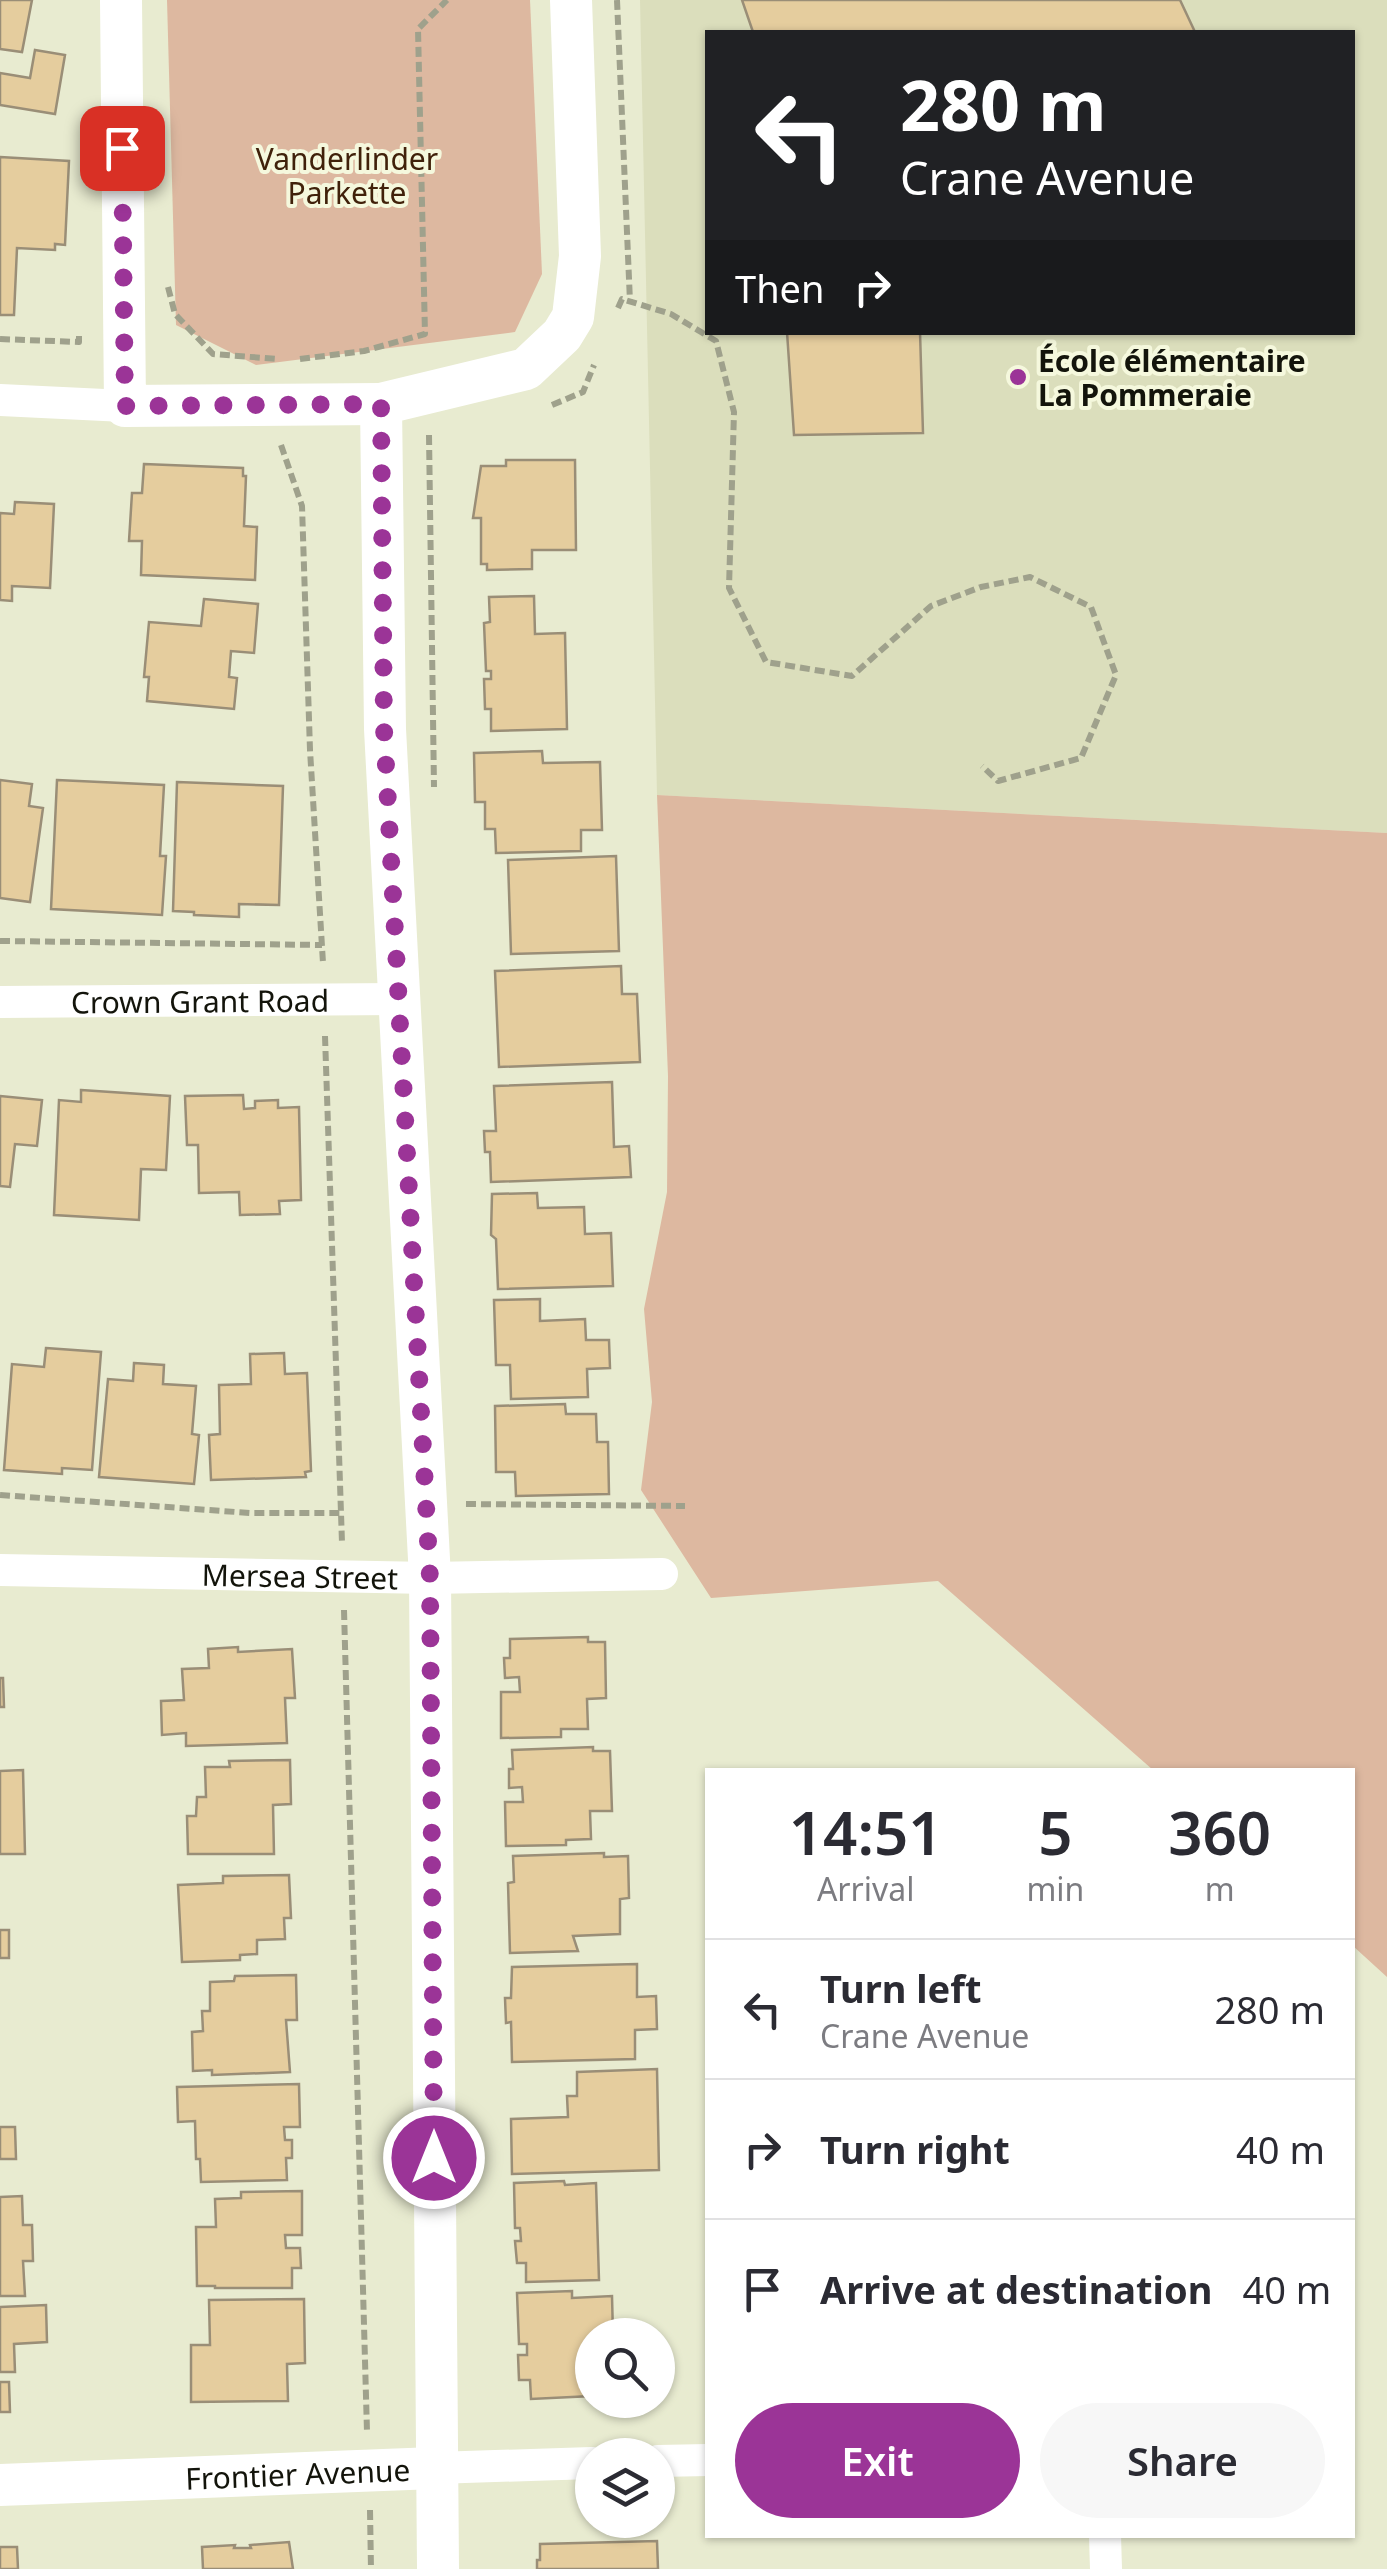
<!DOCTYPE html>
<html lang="en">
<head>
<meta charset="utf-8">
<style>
	:root { --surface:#fff; --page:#f7f7f7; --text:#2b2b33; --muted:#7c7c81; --line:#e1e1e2; --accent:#9b3497 }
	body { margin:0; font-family:"Noto Sans",sans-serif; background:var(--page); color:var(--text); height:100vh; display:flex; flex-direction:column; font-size:38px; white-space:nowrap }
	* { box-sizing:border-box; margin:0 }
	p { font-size:32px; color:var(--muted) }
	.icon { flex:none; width:55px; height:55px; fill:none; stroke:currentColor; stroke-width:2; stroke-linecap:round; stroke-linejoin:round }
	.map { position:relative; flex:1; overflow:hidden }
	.details { position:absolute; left:705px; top:1768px; width:650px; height:770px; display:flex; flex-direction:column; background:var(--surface); border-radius:0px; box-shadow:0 2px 8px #0004 }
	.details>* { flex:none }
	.top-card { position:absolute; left:705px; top:30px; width:650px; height:305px; border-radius:0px; box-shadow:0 2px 8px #0004; background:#202124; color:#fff; overflow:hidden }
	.fabs { position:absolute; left:575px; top:2318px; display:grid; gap:20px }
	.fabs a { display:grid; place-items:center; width:100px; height:100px; border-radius:50%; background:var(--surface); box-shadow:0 2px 8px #0004; font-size:50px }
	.pin { position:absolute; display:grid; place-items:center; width:85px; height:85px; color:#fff; margin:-42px; border-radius:20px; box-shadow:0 5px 15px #0006 }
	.me { position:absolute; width:110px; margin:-55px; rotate:0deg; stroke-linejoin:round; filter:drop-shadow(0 0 8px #0008) }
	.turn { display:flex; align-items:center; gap:35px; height:210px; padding:0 30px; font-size:45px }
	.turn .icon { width:130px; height:130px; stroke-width:2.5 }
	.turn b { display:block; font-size:70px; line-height:85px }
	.then { display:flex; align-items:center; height:95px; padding:0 30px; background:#0003; gap:20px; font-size:38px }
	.eta { display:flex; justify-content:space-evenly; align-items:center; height:170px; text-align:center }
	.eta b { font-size:60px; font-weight:600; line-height:70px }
	.action { display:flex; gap:20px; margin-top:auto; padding:20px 30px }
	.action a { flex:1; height:115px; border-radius:60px; background:var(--accent); color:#fff; font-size:40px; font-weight:600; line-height:115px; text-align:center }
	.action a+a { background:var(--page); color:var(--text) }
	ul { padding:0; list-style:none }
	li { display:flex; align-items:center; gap:30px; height:140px; padding:0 30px; border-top:2px solid var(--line) }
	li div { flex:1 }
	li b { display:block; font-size:38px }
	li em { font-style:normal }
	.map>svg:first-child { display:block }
</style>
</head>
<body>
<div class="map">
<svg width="1387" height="2569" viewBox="0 0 1387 2569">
	<rect width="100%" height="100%" fill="#e8ebd0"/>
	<!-- built -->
	<path fill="#dbdebc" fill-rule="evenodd" d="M640,0H1387V833L657,795ZM708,32H1352V332H708Z"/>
	<!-- green -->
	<g fill="#ddb8a0">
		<path d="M167,0H530L542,274L515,332L256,365L176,325Z"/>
		<path d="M657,795L1387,833V1977L1353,1946L1352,1770H1153L938,1581L711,1598L641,1490L652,1402L644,1309L667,1192L668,1076Z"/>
	</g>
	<!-- building -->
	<g fill="#e5cd9e" stroke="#9a8e77" stroke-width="2.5">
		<path d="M0,0H32L22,52L0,49Z"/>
		<path d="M742,0H1180L1195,32H753Z"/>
		<path d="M35,50L65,55L55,114L0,105V73L30,78Z"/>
		<path d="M0,157L69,161L65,245L55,244V250L17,248L14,315H0Z"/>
		<path d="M787,332H920L923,433L794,435Z"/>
		<path d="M506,460H575L576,550H532V569L487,570V564H481V518H473L481,466H506Z"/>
		<path d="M144,464L243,468V476H246L244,526L257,527L255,580L141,575L142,541H129L132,493H142Z"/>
		<path d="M15,502L54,504L50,588L12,586V601L0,600V513L14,514Z"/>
		<path d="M534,596L535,634L565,633L567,729L491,731V709H485L484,679H491V671H486L484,623L490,622L489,597Z"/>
		<path d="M204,599L258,604L254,653L231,651L229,677L237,678L234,709L147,701L149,677H144L149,622L201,626Z"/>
		<path d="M542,751L543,763L600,762L602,830H581V851L496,853L495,829H485V802H475L474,753Z"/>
		<path d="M0,780L32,784L29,806L43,808L30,902L0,898Z"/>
		<path d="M57,780L164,785L160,856H166L162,915L51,909Z"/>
		<path d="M177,782L283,786L279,905L239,904V917L194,915V912L173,911Z"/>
		<path d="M616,856L619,951L511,954L508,860Z"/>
		<path d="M621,966L622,994H637L640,1062L499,1067L495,971Z"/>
		<path d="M612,1082L614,1147L629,1146L631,1177L491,1182L490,1152H485L484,1131H496L494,1086Z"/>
		<path d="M81,1090L170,1096L166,1170L141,1169L139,1220L54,1215L59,1100L81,1102Z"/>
		<path d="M243,1095L244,1109L255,1108V1101L278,1100V1108L299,1107L301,1200L279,1201L280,1214L240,1215L239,1192L199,1193L198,1145H187L185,1096Z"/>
		<path d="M0,1096L42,1100L37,1146L15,1144L10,1187L0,1186Z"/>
		<path d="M537,1193L538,1208L584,1207L585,1234L611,1233L613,1286L498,1289L496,1239L491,1235L492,1194Z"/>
		<path d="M540,1299V1321L585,1319L586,1340H609L610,1368L587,1369L588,1397L511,1399L510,1365H496L494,1300Z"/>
		<path d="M46,1348L101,1352L92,1470L62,1468V1474L4,1470L12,1364L44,1367Z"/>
		<path d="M284,1353L285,1374L307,1373L311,1471L305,1472L306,1477L211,1480L209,1435L220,1434L219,1385L251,1384L250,1354Z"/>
		<path d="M134,1363L164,1365L163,1384L196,1386L192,1434L199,1435L194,1484L99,1477L108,1379L133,1381Z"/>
		<path d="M565,1404L566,1414H596L597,1442H608L609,1494L516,1496L515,1472H496L495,1406Z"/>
		<path d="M588,1637V1642H605L606,1698L587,1699L588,1729H561V1737L501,1738V1692H520L519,1677L505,1678L504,1658H510V1639Z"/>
		<path d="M238,1647V1652L292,1649L295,1698H285L287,1743L186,1746V1733L162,1735L161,1701L184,1700L182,1669L209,1668L208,1649Z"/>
		<path d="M0,1678H3L4,1707H0Z"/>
		<path d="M593,1747V1751H610L612,1811H590L591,1839L566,1840V1845L506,1846L505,1802H523L522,1787L509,1788V1769H513L512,1750Z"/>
		<path d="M290,1760L291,1804L273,1805L274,1854H188L187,1816H196L197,1797H206L205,1767H230L229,1761Z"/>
		<path d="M23,1770L25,1854H0V1771Z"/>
		<path d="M604,1853V1857L628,1856L629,1898L620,1899V1934L573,1936L578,1951L510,1953L508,1883L514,1882L513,1856Z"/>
		<path d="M289,1875L291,1918H284L285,1939L257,1940V1954L240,1955V1960L182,1962L178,1885L223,1883V1876Z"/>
		<rect x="0" y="1930" width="9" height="28"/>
		<path d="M637,1964V1997L656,1996L657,2029L635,2030V2059L512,2062L511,2022L506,2023L505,1998H511L512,1967Z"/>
		<path d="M296,1975L297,2020H286L290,2072L212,2075V2070L193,2071L192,2032L203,2031L202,2011H210V1982L234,1981L235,1976Z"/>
		<path d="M657,2069L659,2170L512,2174L511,2119L568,2117L567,2096H577V2072Z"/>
		<path d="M299,2084L300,2127H284L285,2140H292V2158H286L287,2180L201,2182L200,2159H196L195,2121L178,2122L177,2087Z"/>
		<path d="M0,2127H15L16,2159H0Z"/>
		<path d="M564,2181L565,2185L596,2183L599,2280L526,2282V2263H517L515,2241H521L520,2228H515L514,2183Z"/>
		<path d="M302,2191V2235H285L286,2248H300L301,2268H292V2288H215V2286H197L196,2227H216L215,2199L241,2198V2192Z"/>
		<path d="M22,2196L23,2225H32L33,2261H23L25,2296H0V2197Z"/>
		<path d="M572,2291V2298L612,2296L613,2335H592V2396L531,2399L530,2380H519L518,2355H527V2344H519L517,2293Z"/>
		<path d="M304,2299L305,2363L287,2364L288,2401L191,2402V2345H210L209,2300Z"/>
		<path d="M46,2305L47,2342L14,2344L15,2372H0V2307Z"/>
		<path d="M0,2382H9L10,2412H0Z"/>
		<path d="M657,2541L658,2569H537V2560H540V2544Z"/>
		<path d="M289,2542L293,2569H203L202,2547L235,2545L234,2548H251L250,2545Z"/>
		<path d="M0,2547H17L18,2569H0Z"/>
	</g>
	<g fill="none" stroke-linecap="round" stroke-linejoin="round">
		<!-- path -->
		<g stroke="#9fa18c" stroke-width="6" stroke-dasharray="10 5" stroke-linecap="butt">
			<path d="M617,0L630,302"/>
			<path d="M168,287L175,314L213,354L277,359"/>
			<path d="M618,308L622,299L671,314L716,341L734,412L729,588L766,662L852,676L931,606L981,587L1030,577L1091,607L1116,675L1081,758L998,781L982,766"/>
			<path d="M0,339L79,342V336"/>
			<path d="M300,359L364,351L425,334L418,29L447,0"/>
			<path d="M552,405L583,392L594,365"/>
			<path d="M429,435L434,787"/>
			<path d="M281,445L302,506L310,750L323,963"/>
			<path d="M0,941L322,945"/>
			<path d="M325,1036L342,1543"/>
			<path d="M0,1495L250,1513H341"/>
			<path d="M466,1504L685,1506"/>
			<path d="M344,1610L367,2432"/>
			<path d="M370,2510L371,2569"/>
		</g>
		<!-- minor -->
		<g stroke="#fff" stroke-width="32">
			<path d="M0,400L125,406"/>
			<path id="s1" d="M0,1002L399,999"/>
			<path id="s2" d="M0,1570L430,1578L662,1574"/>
			<path d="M658,2461L708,2460"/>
			<path d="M435,2468L592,2463"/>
			<path d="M1105,2535L1106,2569"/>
		</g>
		<!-- tertiary -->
		<g stroke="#fff" stroke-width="42">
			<path d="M121,0L125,406L381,404"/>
			<path id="s3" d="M0,2485L435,2468"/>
			<path d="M438,2569L430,1578L385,729L381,404L526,369L562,335L573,317L580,256L571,0"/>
		</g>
	</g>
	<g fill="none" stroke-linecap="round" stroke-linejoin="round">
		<!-- route -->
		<path stroke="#9b3497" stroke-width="18" stroke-dasharray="0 32.4" d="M122,148L125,406L381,404L384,729L430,1578L434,2158"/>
	</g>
	<!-- markers -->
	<circle fill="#9b3497" stroke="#f5f8dd" stroke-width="4" cx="1018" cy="377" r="10"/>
	<g text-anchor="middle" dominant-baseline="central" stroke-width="8" stroke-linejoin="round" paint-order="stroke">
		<!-- park labels -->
		<g font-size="30" fill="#40210a" stroke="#f5f8dd">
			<text x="347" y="158">Vanderlinder<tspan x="347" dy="34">Parkette</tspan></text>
		</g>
		<!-- poi labels -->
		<g font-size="30" font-weight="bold" fill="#13140b" stroke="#f5f8dd" text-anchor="start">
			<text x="1038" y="360">École élémentaire<tspan x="1038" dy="34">La Pommeraie</tspan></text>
		</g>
		<!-- street labels -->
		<g font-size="30" fill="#13140b" stroke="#f5f8dd">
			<text stroke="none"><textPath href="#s1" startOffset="200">Crown Grant Road</textPath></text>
			<text stroke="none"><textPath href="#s2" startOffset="300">Mersea Street</textPath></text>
			<text stroke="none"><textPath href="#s3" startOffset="298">Frontier Avenue</textPath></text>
		</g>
	</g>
</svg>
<div class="fabs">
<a><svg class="icon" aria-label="search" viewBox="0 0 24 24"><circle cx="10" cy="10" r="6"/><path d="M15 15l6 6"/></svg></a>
<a><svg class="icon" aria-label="layers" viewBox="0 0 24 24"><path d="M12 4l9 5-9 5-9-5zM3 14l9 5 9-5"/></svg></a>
</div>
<div class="pin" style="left:122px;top:148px;background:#d93025"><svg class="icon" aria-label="arrive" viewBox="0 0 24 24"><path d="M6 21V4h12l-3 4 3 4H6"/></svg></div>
<svg class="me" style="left:434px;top:2158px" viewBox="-20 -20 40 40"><circle r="17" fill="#9b3497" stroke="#fff" stroke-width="3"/><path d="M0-11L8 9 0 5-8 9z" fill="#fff"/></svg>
<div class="top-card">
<div class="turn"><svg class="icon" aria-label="left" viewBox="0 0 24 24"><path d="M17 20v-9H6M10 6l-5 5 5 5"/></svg><div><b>280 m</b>Crane Avenue</div></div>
<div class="then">Then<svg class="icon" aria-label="right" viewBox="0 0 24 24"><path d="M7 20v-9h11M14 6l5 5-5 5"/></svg></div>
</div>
<section class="details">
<div class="eta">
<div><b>14:51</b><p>Arrival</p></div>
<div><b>5</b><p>min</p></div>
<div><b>360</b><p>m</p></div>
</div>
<ul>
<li><svg class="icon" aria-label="left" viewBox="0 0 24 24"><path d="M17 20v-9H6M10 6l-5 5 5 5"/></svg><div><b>Turn left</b><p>Crane Avenue</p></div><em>280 m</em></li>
<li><svg class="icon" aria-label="right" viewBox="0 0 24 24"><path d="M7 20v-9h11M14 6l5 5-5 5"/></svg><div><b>Turn right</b></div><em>40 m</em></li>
<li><svg class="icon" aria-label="arrive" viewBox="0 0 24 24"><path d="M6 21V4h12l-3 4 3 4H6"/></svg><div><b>Arrive at destination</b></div><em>40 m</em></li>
</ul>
<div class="action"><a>Exit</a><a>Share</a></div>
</section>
</div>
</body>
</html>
